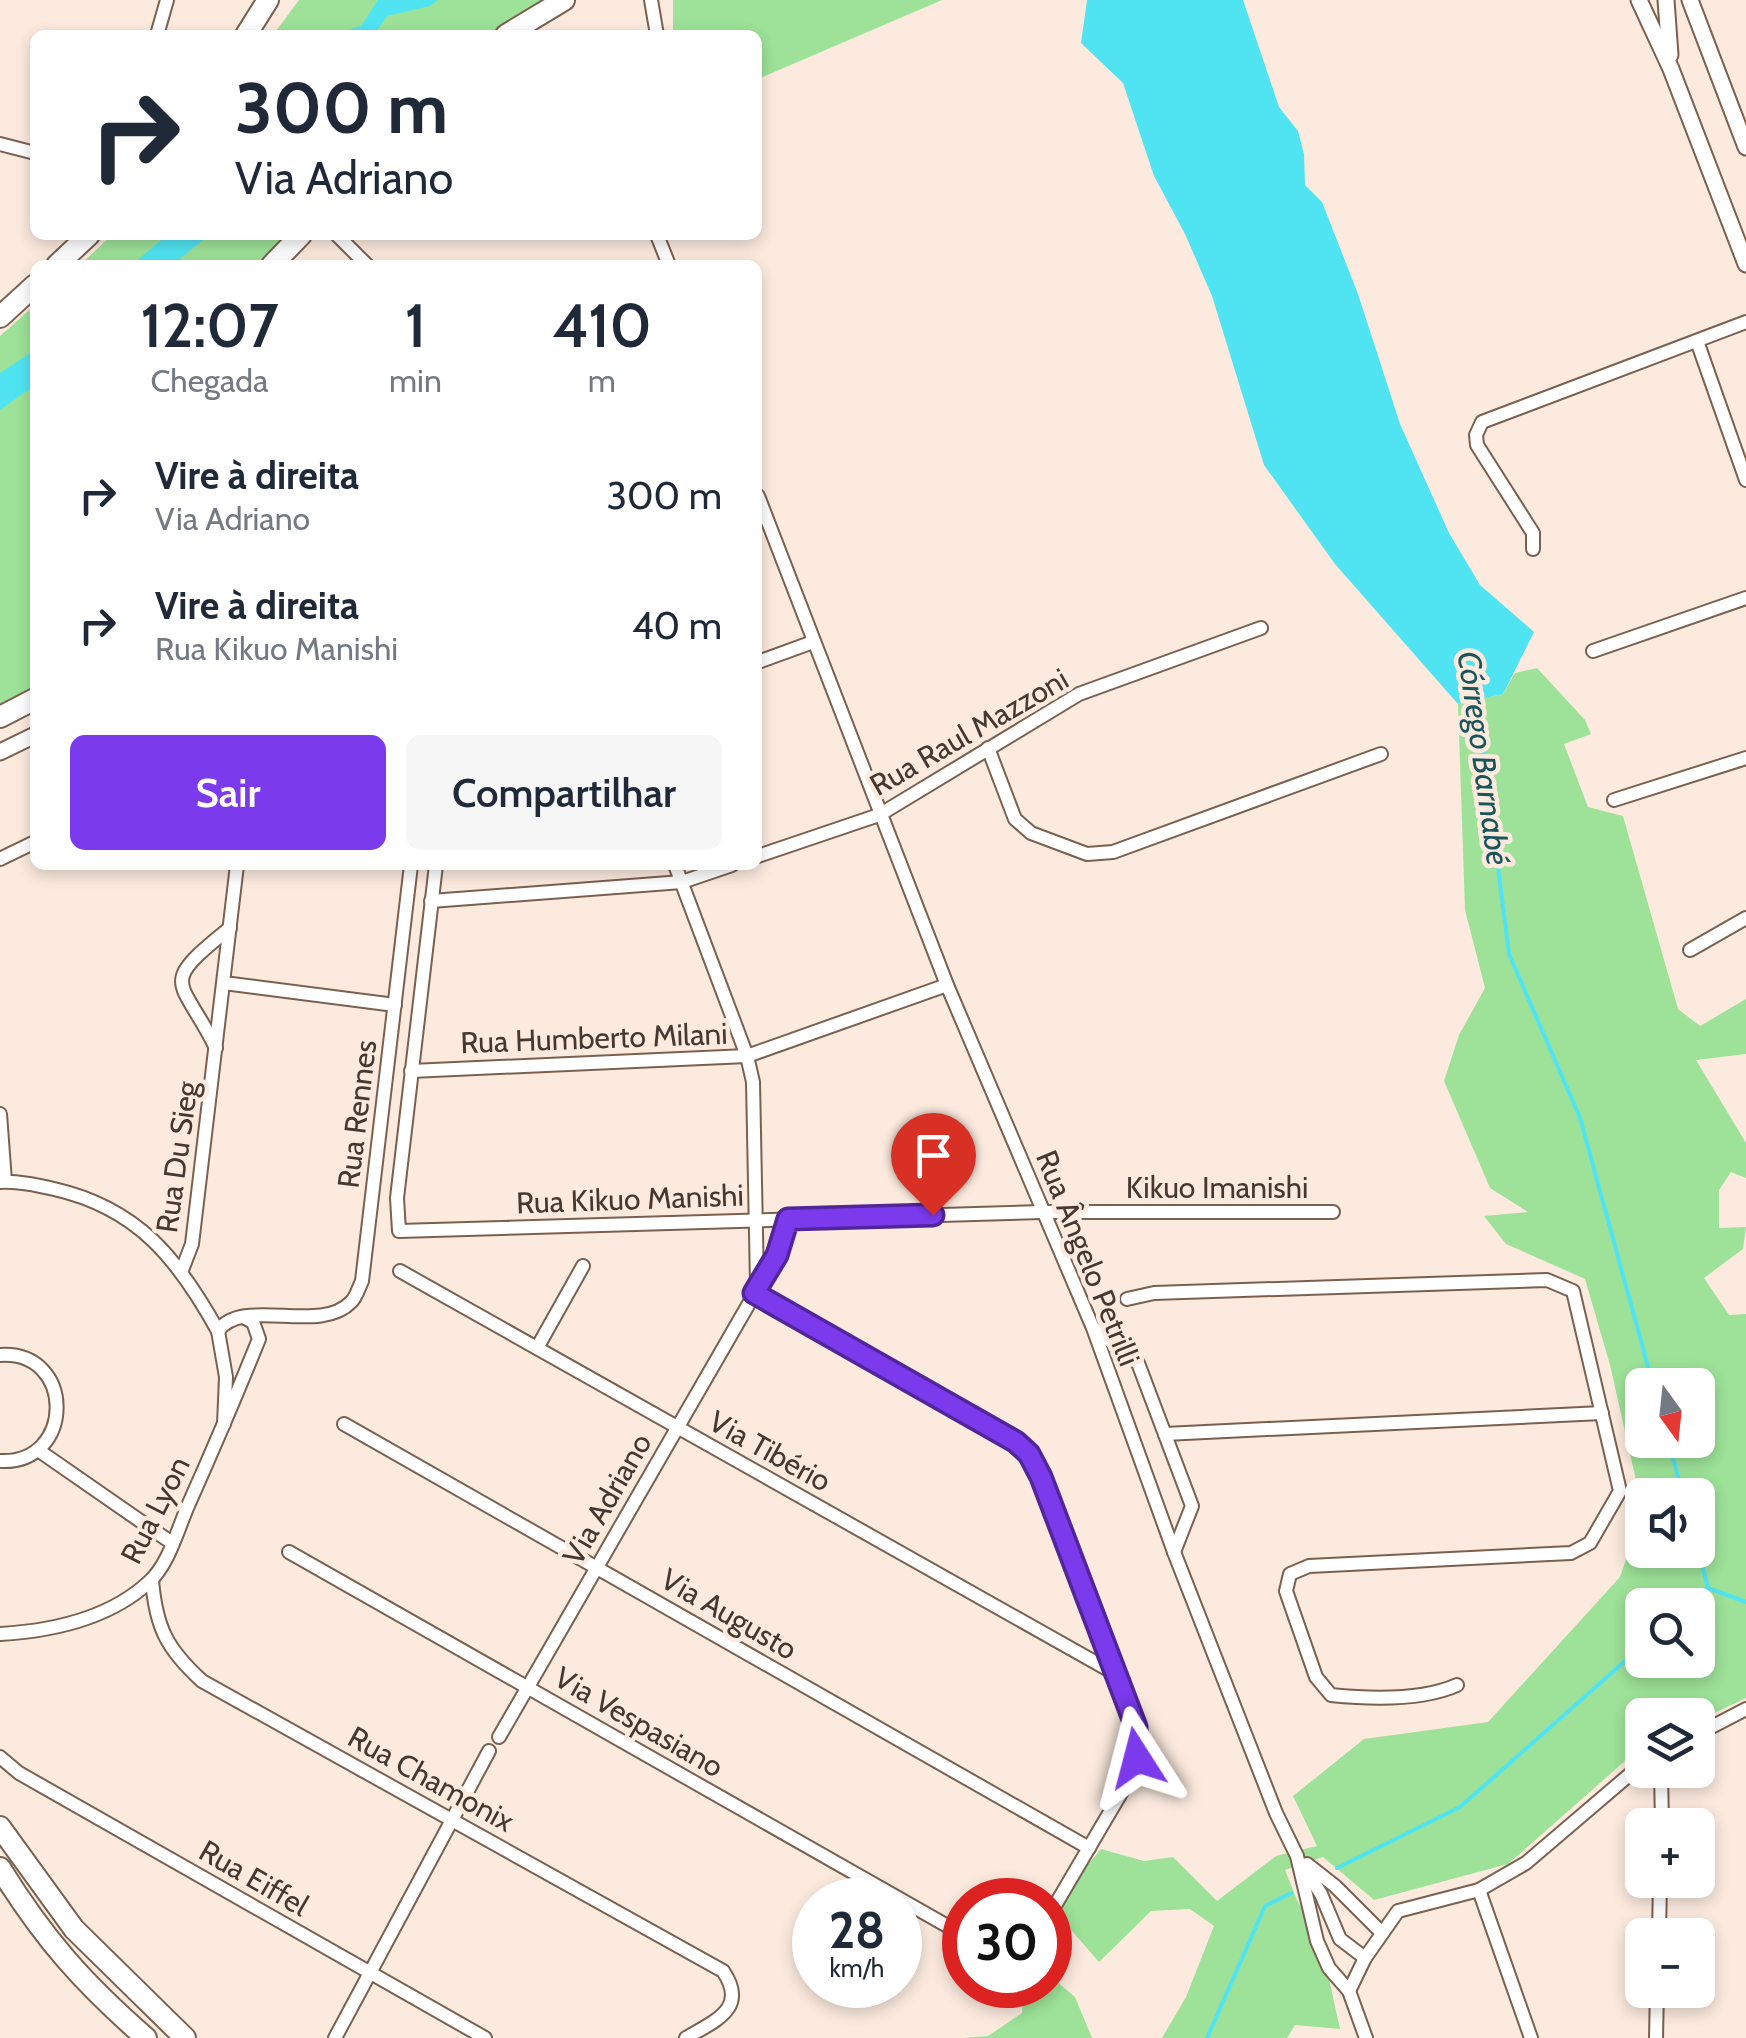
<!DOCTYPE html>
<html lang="pt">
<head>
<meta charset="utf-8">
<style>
	:root { --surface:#fff; --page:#f6f6f7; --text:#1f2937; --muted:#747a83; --accent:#7c3aed }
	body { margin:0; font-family:Cabin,sans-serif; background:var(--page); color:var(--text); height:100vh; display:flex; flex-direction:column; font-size:38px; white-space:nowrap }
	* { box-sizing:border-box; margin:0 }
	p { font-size:32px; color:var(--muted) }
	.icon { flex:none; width:55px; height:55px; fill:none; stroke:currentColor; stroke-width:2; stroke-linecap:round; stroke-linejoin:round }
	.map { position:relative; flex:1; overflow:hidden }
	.details { position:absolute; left:30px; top:260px; width:732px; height:610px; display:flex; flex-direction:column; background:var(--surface); border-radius:15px; box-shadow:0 5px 15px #0003 }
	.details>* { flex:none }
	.guide { position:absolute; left:30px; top:30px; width:732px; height:210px; border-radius:15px; box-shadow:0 5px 15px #0003; background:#fff; color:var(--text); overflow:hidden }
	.needle { width:65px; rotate:165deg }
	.tools { position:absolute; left:1625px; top:1368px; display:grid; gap:20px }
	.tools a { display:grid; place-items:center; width:90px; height:90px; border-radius:15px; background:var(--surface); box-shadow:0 5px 15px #0003; font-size:50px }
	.speed { position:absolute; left:792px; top:1878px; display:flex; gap:20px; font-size:50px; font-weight:700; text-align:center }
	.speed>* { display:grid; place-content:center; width:130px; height:130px; border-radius:50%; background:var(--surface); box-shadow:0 5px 15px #0003; line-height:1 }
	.speed small { font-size:25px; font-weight:400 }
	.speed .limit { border:15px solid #d22; background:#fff; color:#111 }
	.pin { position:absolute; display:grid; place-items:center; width:85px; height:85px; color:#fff; margin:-102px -42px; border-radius:50% 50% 50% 0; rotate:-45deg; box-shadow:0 0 10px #0007 }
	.pin .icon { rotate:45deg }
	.me { position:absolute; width:110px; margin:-55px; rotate:351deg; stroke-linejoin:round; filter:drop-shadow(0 0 8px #0008) }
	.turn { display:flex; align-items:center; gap:35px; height:210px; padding:0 40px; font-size:45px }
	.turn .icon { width:130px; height:130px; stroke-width:2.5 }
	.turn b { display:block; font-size:70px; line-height:85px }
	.eta { display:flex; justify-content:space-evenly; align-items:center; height:170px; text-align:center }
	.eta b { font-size:60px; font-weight:600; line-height:70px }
	.cta { display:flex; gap:20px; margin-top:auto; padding:20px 40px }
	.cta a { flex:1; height:115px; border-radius:15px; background:var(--accent); color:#fff; font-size:40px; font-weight:600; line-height:115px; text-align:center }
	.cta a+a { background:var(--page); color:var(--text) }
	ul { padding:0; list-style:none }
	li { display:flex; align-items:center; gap:30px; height:130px; padding:0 40px }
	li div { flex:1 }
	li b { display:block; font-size:38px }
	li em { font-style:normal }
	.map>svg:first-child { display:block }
</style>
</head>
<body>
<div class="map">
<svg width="1746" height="2038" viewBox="0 0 1746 2038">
	<rect width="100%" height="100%" fill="#fceade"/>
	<!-- green -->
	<g fill="#9de298" fill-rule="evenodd">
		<path d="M299,0H544L516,15L492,35H273Z"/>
		<path d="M673,0H942L758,79V35H673Z"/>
		<path d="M112,235H286L256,265H80Z"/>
		<path d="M35,305V686L0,704V336Z"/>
		<path d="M1537,668L1585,720L1591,734L1564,744L1588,807L1623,816L1678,1009L1700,1026L1746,999V1054L1696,1060L1746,1143V1178L1731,1172L1719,1190V1228L1746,1227L1743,1249L1704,1278L1729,1315L1746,1314V1698L1698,1721V1715H1642V1746L1508,1864L1374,1900L1323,1857L1285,1870L1297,1900L1322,1947L1340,2029L1295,2025L1287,2038H1162L1186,1997L1214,1926L1190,1909L1151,1911L1099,1962L1052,1908L1101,1849L1144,1861L1173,1857L1217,1901L1276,1856L1317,1846L1293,1796L1364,1739L1488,1722L1620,1577L1642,1514V1550H1698V1495H1642V1507L1610,1365L1585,1279L1506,1244L1484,1216L1528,1212L1490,1188L1444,1081L1459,1035L1485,988L1465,910L1458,704L1503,694L1515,673ZM1642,1385H1698V1440H1642ZM1642,1605H1698V1660H1642Z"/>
		<path d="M1050,1976L1075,1997L1092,2038H964L988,2036L1022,2013L1023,1985H1050Z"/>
	</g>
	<!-- water -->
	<g fill="#50e4f2">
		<path d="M378,0H438L430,6L387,16L374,35H347L351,29L361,26Z"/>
		<path d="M1087,0H1243L1279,107L1298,131L1304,154L1305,185L1322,202L1358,294L1400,424L1449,533L1480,585L1534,632L1503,694L1458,704L1335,564L1264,465L1212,296L1185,234L1154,176L1123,83L1081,43Z"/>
		<path d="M167,235H209L172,265H132Z"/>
		<path d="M35,350V385L0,410V373Z"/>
	</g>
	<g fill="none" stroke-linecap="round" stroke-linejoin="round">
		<!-- stream -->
		<g stroke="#50e4f2" stroke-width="4">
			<path d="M1476,696L1509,954L1580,1118L1653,1385"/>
			<path d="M1668,1440L1683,1495"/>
			<path d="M1708,1588L1746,1602"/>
			<path d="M1689,1605L1708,1588L1698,1550"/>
			<path d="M1337,1868L1460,1807L1642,1646"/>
			<path d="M1207,2038L1265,1906L1291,1893"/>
		</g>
		<!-- minor casing -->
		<g stroke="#7a604f" stroke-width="16">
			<g id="minor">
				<path d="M651,0L657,35"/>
				<path d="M157,35L167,0"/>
				<path d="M0,144L35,153"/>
				<path d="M337,235L367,265"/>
				<path d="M657,235L669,265"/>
				<path d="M1697,341L1746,480"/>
				<path d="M758,496L947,985L1093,1328L1174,1552L1276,1813L1297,1856L1317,1941L1329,1968L1349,1991L1366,2038"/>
				<path d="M1533,549V533L1477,445L1476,435L1482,422L1746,322"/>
				<path d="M1593,651L1746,598"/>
				<path d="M758,662L813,642"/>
				<path d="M988,748L1015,819L1031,833L1087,854L1113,852L1381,754"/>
				<path d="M1614,800L1746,758"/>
				<path d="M758,856L879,815L1079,694L1261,628"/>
				<path d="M0,859L35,842"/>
				<path d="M436,865L397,1198L399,1231L1042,1212H1333"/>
				<path d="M675,865L747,1056L753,1082L757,1283"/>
				<path d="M431,901L682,882L732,865"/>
				<path d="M1690,950L1746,918"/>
				<path d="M224,983L395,1005"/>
				<path d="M216,1048C181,977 156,987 230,928"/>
				<path d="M411,1071L747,1056L947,985"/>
				<path d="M0,1114L5,1181"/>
				<path d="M0,1182C18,1181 36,1185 54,1189C138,1208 178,1259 218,1331"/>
				<path d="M182,1270L192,1244L237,865"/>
				<path d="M400,1271L1116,1674"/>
				<path d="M754,1293L1016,1441L1029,1454L1041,1477L1136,1727L1137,1758L1127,1783L1050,1914"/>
				<path d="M1127,1299L1154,1293L1547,1280L1573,1291L1620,1491L1590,1543L1571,1553L1309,1566L1290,1574L1286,1591L1316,1677L1331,1695C1370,1699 1421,1701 1457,1685"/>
				<path d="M1095,1329L1138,1363L1192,1506L1174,1552"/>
				<path d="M537,1348L583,1266"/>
				<path d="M0,1355C76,1350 75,1465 0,1461"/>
				<path d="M224,1424L226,1377L218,1331C242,1296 320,1335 351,1302C356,1298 359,1287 362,1281L411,865"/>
				<path d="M344,1424L1089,1848"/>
				<path d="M1165,1434L1602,1413"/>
				<path d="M38,1450L172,1543"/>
				<path d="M289,1552L965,1936"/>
				<path d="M152,1580C156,1628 167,1649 202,1681L723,1971C749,2009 714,2021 686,2038"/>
				<path d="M0,1634C52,1631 109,1619 149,1582C168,1565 177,1532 187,1508C212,1452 236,1396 259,1339L253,1322L243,1317"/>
				<path d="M1698,1734L1746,1709"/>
				<path d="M499,1737L777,1255L788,1219"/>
				<path d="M0,1757L19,1773L485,2038"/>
				<path d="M1661,1770L1662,1825"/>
				<path d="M1307,1864L1335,1886L1382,1933"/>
				<path d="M1304,1867L1321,1894L1340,1939L1365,1958"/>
				<path d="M1479,1890L1531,2038"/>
				<path d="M1659,1935L1660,1880"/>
				<path d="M1349,1991L1365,1958L1398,1911L1479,1890L1526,1863L1642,1764"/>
				<path d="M335,2038L489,1751"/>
				<path d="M1656,2038L1657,1990"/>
			</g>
		</g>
		<!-- tertiary casing -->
		<g stroke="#7a604f" stroke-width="19">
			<g id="tertiary">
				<path d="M1639,0L1671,69L1746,264"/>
				<path d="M1666,0L1670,55"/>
				<path d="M1690,0L1746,147"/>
				<path d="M0,752L35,735"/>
			</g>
		</g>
		<!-- primary casing -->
		<g stroke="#7a604f" stroke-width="24">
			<g id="primary">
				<path d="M246,35L268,0"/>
				<path d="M506,35L564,0"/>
				<path d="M57,265L89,235"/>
				<path d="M272,265L301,235"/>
				<path d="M0,317L35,285"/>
				<path d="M0,717L35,699"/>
				<path d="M0,1827L74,1929L185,2038"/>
				<path d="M0,1868C44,1939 83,1983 146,2038"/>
			</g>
		</g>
		<!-- minor -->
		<use href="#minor" stroke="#fff" stroke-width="12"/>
		<!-- tertiary -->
		<use href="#tertiary" stroke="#fff" stroke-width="15"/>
		<!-- primary -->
		<use href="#primary" stroke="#fff" stroke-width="20"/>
	</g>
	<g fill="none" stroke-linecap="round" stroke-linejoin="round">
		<!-- route casing -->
		<g stroke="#51269a" stroke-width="25">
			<path id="route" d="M933,1215L788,1219L777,1255L754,1293L1016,1442L1029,1454L1041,1477L1136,1727L1137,1758"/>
		</g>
		<!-- route -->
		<use href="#route" stroke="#7c3aed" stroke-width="18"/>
	</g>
	<g text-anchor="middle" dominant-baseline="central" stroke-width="9" stroke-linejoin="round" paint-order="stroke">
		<!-- street labels -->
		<g font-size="30" fill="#443831" stroke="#fceade">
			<text transform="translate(969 732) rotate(-30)">Rua Raul Mazzoni</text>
			<text transform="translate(594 1038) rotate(-2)">Rua Humberto Milani</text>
			<text transform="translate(357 1114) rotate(-83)">Rua Rennes</text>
			<text transform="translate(177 1157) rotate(-82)">Rua Du Sieg</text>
			<text x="1217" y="1187">Kikuo Imanishi</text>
			<text transform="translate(630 1199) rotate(-2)">Rua Kikuo Manishi</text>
			<text transform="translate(1088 1258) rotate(68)">Rua Ângelo Petrilli</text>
			<text transform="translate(770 1451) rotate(29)">Via Tibério</text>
			<text transform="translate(607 1499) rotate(-60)">Via Adriano</text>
			<text transform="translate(155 1510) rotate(-63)">Rua Lyon</text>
			<text transform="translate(729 1614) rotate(30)">Via Augusto</text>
			<text transform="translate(639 1722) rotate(30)">Via Vespasiano</text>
			<text transform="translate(431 1779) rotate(29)">Rua Chamonix</text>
			<text transform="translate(254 1878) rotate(30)">Rua Eiffel</text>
		</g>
		<!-- water labels -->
		<g font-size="32" font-style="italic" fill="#18565c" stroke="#fceade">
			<text transform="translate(1484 758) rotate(82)">Córrego Barnabé</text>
		</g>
	</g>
</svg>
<div class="tools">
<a><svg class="needle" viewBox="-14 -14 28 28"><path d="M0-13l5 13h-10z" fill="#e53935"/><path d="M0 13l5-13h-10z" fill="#747a83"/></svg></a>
<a><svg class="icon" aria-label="sound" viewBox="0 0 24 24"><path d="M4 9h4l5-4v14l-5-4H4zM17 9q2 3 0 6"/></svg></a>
<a><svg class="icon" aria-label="search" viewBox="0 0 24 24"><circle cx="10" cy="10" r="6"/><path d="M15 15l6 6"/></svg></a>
<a><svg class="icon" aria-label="layers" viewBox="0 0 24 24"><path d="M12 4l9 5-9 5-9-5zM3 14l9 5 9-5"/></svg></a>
<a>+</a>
<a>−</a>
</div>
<div class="speed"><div>28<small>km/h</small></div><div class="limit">30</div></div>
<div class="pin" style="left:933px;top:1215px;background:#d93025"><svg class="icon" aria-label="arrive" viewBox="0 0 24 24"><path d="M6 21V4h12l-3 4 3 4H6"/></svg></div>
<svg class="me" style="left:1137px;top:1758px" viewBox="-20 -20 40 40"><path d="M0-17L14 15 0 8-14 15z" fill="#7c3aed" stroke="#fff" stroke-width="4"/></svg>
<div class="guide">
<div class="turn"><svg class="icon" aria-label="right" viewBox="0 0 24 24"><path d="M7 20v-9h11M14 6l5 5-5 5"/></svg><div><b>300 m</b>Via Adriano</div></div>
</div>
<section class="details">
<div class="eta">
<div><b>12:07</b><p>Chegada</p></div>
<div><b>1</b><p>min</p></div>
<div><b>410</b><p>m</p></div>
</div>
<ul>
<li><svg class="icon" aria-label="right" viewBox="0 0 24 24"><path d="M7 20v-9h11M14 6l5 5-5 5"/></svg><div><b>Vire à direita</b><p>Via Adriano</p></div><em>300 m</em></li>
<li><svg class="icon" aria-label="right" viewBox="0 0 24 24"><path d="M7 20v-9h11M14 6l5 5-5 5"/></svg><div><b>Vire à direita</b><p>Rua Kikuo Manishi</p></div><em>40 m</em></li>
</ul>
<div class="cta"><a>Sair</a><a>Compartilhar</a></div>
</section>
</div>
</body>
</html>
